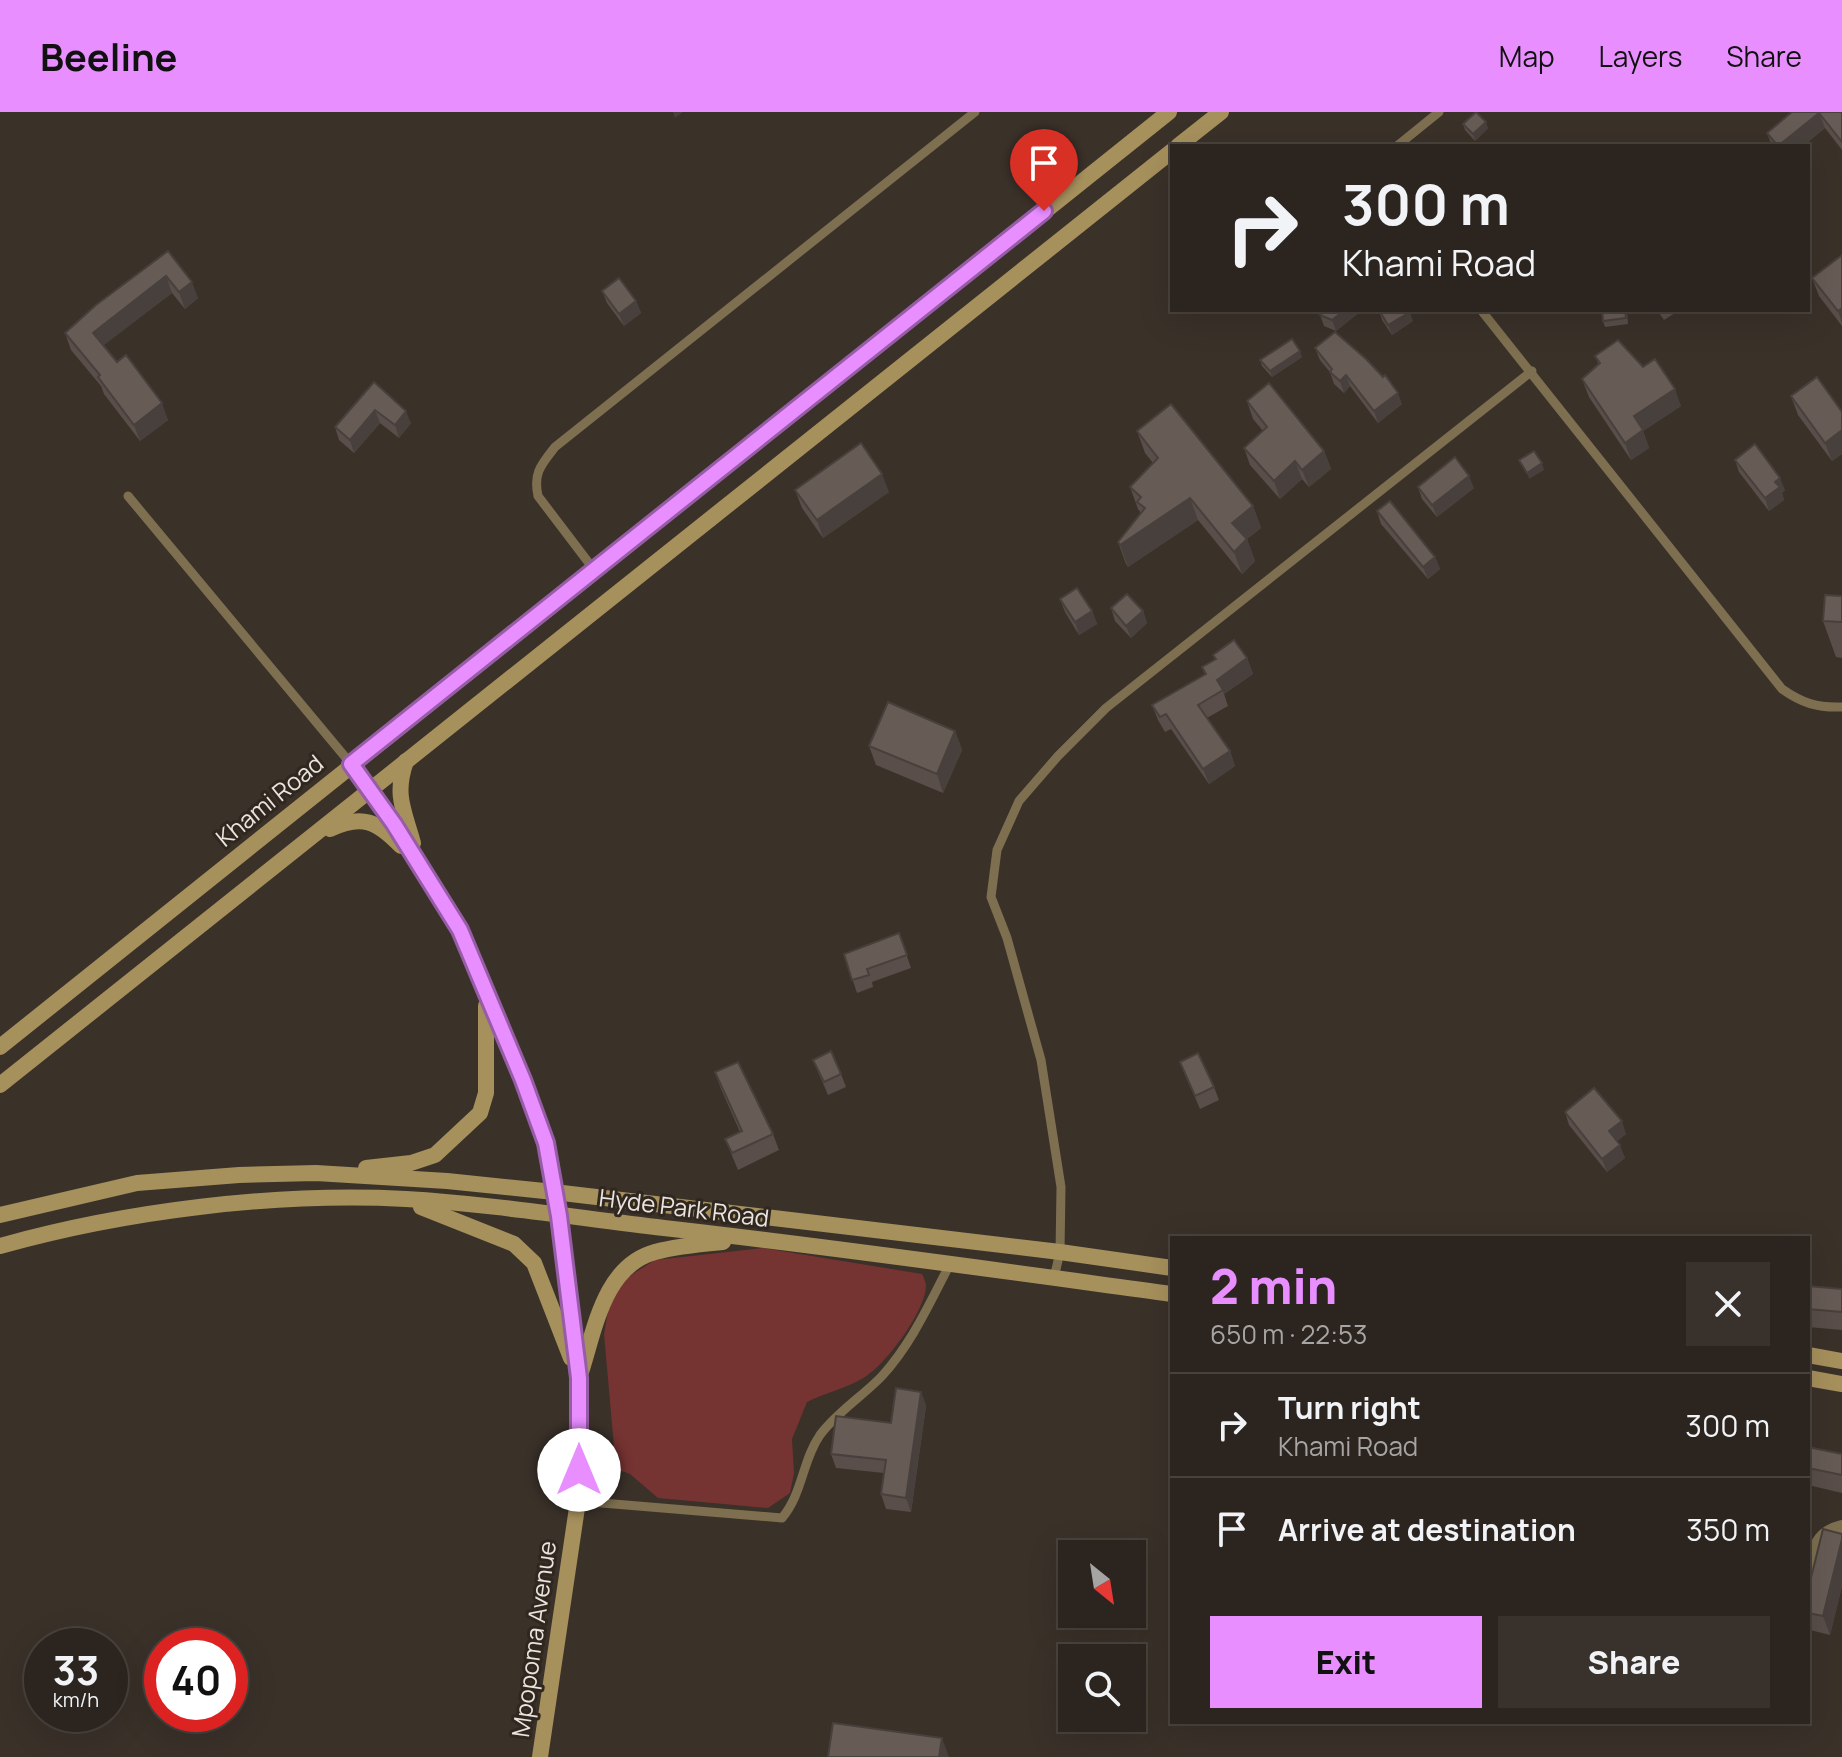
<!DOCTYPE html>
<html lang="en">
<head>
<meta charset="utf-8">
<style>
	:root { --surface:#2c251f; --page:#38312c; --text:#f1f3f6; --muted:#a6a5a4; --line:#48423d; --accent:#e88eff }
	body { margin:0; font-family:Manrope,sans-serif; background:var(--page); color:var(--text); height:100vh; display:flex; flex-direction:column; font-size:30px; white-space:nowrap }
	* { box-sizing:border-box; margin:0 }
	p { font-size:26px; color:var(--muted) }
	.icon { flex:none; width:44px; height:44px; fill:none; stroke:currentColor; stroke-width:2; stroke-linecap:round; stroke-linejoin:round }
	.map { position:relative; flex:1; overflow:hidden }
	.panel { position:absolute; left:1170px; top:1124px; width:640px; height:488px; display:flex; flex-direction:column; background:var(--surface); border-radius:0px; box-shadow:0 8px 32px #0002,0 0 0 2px var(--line) }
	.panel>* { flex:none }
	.top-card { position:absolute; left:1170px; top:32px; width:640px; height:168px; border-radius:0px; box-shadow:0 8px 32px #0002,0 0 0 2px var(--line); background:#2c251f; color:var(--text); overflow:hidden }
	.needle { width:52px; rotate:150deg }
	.controls { position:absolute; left:1058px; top:1428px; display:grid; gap:16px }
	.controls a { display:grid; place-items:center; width:88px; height:88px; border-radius:0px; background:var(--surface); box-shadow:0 8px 32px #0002,0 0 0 2px var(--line); font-size:40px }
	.speed { position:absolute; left:24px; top:1516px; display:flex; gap:16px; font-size:40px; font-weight:700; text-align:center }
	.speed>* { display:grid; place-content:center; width:104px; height:104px; border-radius:50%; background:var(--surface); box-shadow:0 8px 32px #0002,0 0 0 2px var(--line); line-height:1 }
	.speed small { font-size:20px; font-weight:400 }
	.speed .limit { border:12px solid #d22; background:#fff; color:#111 }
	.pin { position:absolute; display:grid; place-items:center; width:68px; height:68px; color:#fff; margin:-82px -34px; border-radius:50% 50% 50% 0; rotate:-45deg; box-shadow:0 0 8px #0007 }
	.pin .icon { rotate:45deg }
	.me { position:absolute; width:88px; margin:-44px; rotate:0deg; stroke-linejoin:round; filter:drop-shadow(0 0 6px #0008) }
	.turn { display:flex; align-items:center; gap:28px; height:168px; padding:0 40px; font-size:36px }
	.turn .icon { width:104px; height:104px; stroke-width:2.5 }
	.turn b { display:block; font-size:56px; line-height:68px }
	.round { display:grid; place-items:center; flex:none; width:84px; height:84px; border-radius:0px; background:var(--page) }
	.headline { display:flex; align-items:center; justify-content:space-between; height:136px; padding:0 40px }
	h1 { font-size:48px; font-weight:800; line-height:60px; color:var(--accent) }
	.button { display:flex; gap:16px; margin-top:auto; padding:16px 40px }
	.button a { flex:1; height:92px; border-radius:0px; background:var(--accent); color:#111; font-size:32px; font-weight:800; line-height:92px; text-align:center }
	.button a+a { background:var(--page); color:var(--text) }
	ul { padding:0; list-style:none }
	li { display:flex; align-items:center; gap:24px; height:104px; padding:0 40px; border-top:2px solid var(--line) }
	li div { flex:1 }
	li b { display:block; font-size:30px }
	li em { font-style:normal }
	header { display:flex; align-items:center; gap:48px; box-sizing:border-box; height:112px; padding:0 40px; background:var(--accent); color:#111 }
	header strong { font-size:38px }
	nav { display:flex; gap:44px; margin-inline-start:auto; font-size:28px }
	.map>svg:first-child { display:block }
</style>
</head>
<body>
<header>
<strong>Beeline</strong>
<nav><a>Map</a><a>Layers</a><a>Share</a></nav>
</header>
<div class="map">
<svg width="1842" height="1645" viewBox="0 0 1842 1645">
	<rect width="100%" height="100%" fill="#3a3129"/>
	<!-- grass -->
	<path fill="#753332" d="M763,1136L922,1162C923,1163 926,1171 926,1173C926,1199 886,1252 865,1265C848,1276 825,1281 807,1290L792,1327L794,1361L790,1381L768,1396L658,1386L630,1362L616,1357L604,1222L610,1188L628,1165L655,1148Z"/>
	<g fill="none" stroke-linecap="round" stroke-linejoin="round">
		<!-- lane -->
		<g stroke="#7d6f4f" stroke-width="9">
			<path d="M1397,34L1439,0"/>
			<path d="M1481,198L1782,577C1802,591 1817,596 1842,595"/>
			<path d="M128,384L351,652"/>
			<path d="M595,459L538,384C533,361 541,353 555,335L975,0"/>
			<path d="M1054,1166L1060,1140L1061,1075L1041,948L1007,826L991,785L997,738L1019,689L1058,644L1106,596L1532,259"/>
			<path d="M578,1389L782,1406C803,1381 802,1349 820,1323C837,1300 863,1284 882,1264C912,1231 929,1192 949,1154"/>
		</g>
		<!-- street -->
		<path stroke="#7d6f4f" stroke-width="16" d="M1808,1457C1817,1436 1818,1422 1842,1416"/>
		<!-- secondary -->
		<g stroke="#a6905c" stroke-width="16">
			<path d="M1178,34L1221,0"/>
			<path d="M406,649C394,683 404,698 413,731"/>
			<path d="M351,652L394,712L460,818L523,968L546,1031L559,1104L579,1266L578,1389L540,1645"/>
			<path d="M330,717C362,702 377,709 401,734"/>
			<path d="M0,935L1169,0"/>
			<path d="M0,973L1172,39"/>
			<path d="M366,1056L411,1051L435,1043L480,1001L486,981V894"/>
			<path d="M421,1095L514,1132L534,1151L571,1246"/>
			<path d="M0,1103L137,1071L239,1063L316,1061L447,1069L554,1080L1060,1140L1172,1156"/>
			<path d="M0,1134C125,1099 276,1080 406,1087C491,1092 578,1106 664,1116C833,1135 1003,1159 1172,1182"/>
			<path d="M1808,1243L1842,1249"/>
			<path d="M581,1260C595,1217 604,1154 655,1140C677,1134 701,1132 723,1130"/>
			<path d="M1808,1266L1842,1272"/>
		</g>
	</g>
	<!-- wall -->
	<g fill="#594e49">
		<path d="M1792,0H1842V38L1825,16L1803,34H1772L1767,21Z"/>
		<path d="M1463,12L1488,16L1475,29L1465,18Z"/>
		<path d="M168,139L198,186L185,197L172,181L103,233L168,308L140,329L104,282L101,274L71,238L65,221Z"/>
		<path d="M1842,143V214L1819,184L1812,166Z"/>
		<path d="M602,179L636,189L641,201L624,214L607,191Z"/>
		<path d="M1379,198L1413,209L1392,223L1382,208Z"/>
		<path d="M1627,198L1628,212L1605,215L1603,209Z"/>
		<path d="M1657,198H1674L1675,201L1664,208Z"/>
		<path d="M1361,199L1336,219L1324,214L1320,203Z"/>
		<path d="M1315,236L1402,292L1378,311L1350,274L1344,281L1334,272L1330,260L1320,248Z"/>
		<path d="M1595,244L1643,255L1681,294L1643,319L1649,336L1631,348L1589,285L1582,267L1599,253Z"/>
		<path d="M1302,245L1272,265L1262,254L1260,248Z"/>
		<path d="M374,270L411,311L399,326L380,311L354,341L339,328L335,315Z"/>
		<path d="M1791,284L1842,300V342L1832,349L1798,303Z"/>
		<path d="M1247,289L1324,339L1331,357L1309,375L1302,367L1280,387L1250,353L1244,336L1263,319L1253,307Z"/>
		<path d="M1137,319L1253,394L1261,416L1247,427L1255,449L1242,462L1198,408L1128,455L1126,452L1118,430L1141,401L1138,397L1130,375L1153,351L1145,341Z"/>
		<path d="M1735,348L1785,378L1782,381L1784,388L1769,399L1739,360Z"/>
		<path d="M1418,375L1474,376L1437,405L1422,387Z"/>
		<path d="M795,378L889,380L823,426L802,396Z"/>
		<path d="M1377,399L1435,445L1440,457L1428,467L1381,412Z"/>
		<path d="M1842,484V546L1836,545L1823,509Z"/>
		<path d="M1060,487L1092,499L1097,512L1079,523L1065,500Z"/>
		<path d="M1111,496L1143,499L1147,511L1131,526L1115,509Z"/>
		<path d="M1213,543L1247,546L1253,562L1224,582L1228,594L1207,606L1230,639L1235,654L1209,672L1171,617L1165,620L1158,608L1152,593L1205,563L1202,555L1215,548Z"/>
		<path d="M955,619L962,638L943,681L876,653L869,634Z"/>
		<path d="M899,821L911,856L872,870L873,875L857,881L844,842Z"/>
		<path d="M813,948L841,962L846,975L828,983Z"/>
		<path d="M1180,950L1214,975L1219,988L1200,997Z"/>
		<path d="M715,960L773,1022L779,1038L738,1058L725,1027L740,1020L721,977Z"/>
		<path d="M1565,1000L1626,1022L1617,1029L1625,1046L1607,1060L1569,1013Z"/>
		<path d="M1808,1174L1842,1177V1218L1808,1215Z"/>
		<path d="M921,1280L926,1294L911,1400L886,1397L881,1382L884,1361L836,1356L831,1342L891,1311Z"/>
		<path d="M1808,1335L1842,1342V1381L1808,1373Z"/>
		<path d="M1842,1422V1474L1830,1523L1810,1518L1808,1513V1478Z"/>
	</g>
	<!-- shaded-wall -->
	<g fill="#48403c">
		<path d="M673,0H683L675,6Z"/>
		<path d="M1819,1L1825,16L1803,34H1779Z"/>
		<path d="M1486,10L1488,16L1475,29L1473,22Z"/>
		<path d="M166,164L172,181L99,237L93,221Z"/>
		<path d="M192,170L198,186L185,197L179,180Z"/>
		<path d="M636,189L641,201L624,214L619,202Z"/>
		<path d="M1842,196V211L1838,199Z"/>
		<path d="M1345,198H1361V199L1336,219L1332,208Z"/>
		<path d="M1410,200L1413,209L1392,223L1388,213Z"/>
		<path d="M1300,239L1302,245L1272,265L1270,259Z"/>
		<path d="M1346,263L1350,274L1344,281L1340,269Z"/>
		<path d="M1675,277L1681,294L1643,319L1649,336L1631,348L1625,331L1634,304Z"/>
		<path d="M1398,281L1402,292L1378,311L1374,299Z"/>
		<path d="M162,291L168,308L140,329L134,313Z"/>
		<path d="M375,298L380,311L354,341L350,328Z"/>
		<path d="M406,299L411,311L399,326L395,313Z"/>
		<path d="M1842,318V342L1832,349L1825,331Z"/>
		<path d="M1324,339L1331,357L1309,375L1302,358Z"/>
		<path d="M1295,349L1302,367L1280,387L1274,369Z"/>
		<path d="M1542,351L1544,358L1529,367L1527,361Z"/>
		<path d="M882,362L889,380L823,426L817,408Z"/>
		<path d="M1469,364L1474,376L1437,405L1432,393Z"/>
		<path d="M1780,366L1785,378L1782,381L1784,388L1769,399L1765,386L1775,370Z"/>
		<path d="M1190,386L1198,408L1128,455L1120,433Z"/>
		<path d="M1253,394L1261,416L1247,427L1255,449L1242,462L1234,440L1232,411Z"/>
		<path d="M1435,445L1440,457L1428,467L1423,455Z"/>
		<path d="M1092,499L1097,512L1079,523L1075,510Z"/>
		<path d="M1143,499L1147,511L1131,526L1126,514Z"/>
		<path d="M1247,546L1253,562L1224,582L1217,568Z"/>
		<path d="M955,619L962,638L943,681L937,662Z"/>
		<path d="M1230,639L1235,654L1209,672L1203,657Z"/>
		<path d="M1622,1009L1626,1022L1614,1032L1609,1019Z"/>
		<path d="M1620,1033L1625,1046L1607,1060L1602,1047Z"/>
		<path d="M921,1280L926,1294L911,1400L906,1386Z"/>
		<path d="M1842,1427V1474L1830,1523L1823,1504Z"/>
		<path d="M942,1626L949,1645H939Z"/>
	</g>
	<!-- building -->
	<g fill="#675b55" stroke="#48403c" stroke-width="2">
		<path d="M1476,0L1486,10L1473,22L1463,12Z"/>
		<path d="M1792,0H1842V30L1819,1L1778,34L1767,21Z"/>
		<path d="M168,139L192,170L179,180L166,164L93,221L117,250L126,243L162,291L134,313L98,265L100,263L65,221L96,193Z"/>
		<path d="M1842,143V196L1838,199L1812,166Z"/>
		<path d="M619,166L636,189L619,202L602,179Z"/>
		<path d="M1325,198H1345L1332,208L1320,203Z"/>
		<path d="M1379,198H1409L1410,200L1388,213Z"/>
		<path d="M1602,198H1625L1626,206L1603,209Z"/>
		<path d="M1335,220L1366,247L1383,265L1385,263L1398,281L1374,299L1346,263L1340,269L1330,260L1332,257L1315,236Z"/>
		<path d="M1292,227L1300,239L1270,259L1260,248Z"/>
		<path d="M1618,228L1643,255L1655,247L1675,277L1634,304L1643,318L1625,331L1582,267L1600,251L1595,244Z"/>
		<path d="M1817,265L1842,300V318L1825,331L1791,284Z"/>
		<path d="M374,270L406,299L395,313L375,298L350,328L335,315Z"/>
		<path d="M1269,271L1324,339L1302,358L1295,349L1274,369L1244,336L1267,315L1247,289Z"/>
		<path d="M1171,292L1253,394L1232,411L1247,427L1234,440L1190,386L1120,433L1118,430L1145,396L1137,390L1141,385L1130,375L1158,346L1137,319Z"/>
		<path d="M861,331L882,362L817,408L795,378Z"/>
		<path d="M1755,332L1780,366L1775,370L1780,375L1765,386L1735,348Z"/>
		<path d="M1534,339L1542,351L1527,361L1519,348Z"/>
		<path d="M1455,345L1469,364L1432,393L1418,375Z"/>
		<path d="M1390,389L1435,445L1423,455L1377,399Z"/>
		<path d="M1077,476L1092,499L1075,510L1060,487Z"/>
		<path d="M1127,482L1143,499L1126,514L1111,496Z"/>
		<path d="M1825,483L1842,484V510L1823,509Z"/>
		<path d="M1234,528L1247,546L1217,568L1223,578L1198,593L1230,639L1203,657L1166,602L1160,605L1152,593L1206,562L1202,555L1216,547L1213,543Z"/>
		<path d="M888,590L955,619L937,662L869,634Z"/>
		<path d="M899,821L907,843L867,857L869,863L852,868L844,842Z"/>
		<path d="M831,939L841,962L824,970L813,948Z"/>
		<path d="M1198,941L1214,975L1195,984L1180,950Z"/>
		<path d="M738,950L773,1022L732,1041L725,1027L742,1019L715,960Z"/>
		<path d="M1594,976L1622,1009L1609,1019L1620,1033L1602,1047L1565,1000Z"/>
		<path d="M1808,1174L1842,1177V1200L1808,1197Z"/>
		<path d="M896,1276L921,1280L906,1386L881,1382L886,1348L831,1342L836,1304L891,1311Z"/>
		<path d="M1808,1335L1842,1342V1363L1808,1356Z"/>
		<path d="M1823,1417L1842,1422V1427L1823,1504L1808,1501V1478Z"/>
		<path d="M833,1611L942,1626L939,1645H828Z"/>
	</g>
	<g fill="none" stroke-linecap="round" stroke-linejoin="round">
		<!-- route casing -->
		<g stroke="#975ca6" stroke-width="20">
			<path id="route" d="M579,1358V1266L559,1104L546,1031L523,968L460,818L394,712L351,652L1044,99"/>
		</g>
		<!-- route -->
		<use href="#route" stroke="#e88eff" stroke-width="14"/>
	</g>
	<g text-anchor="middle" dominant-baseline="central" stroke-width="6" stroke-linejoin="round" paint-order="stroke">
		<!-- street labels -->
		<g font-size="24" fill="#eae4df" stroke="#30271f">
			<text transform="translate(269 688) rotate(-39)">Khami Road</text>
			<text transform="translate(684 1095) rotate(7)">Hyde Park Road</text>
			<text transform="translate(533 1527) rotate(-82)">Mpopoma Avenue</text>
		</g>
	</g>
</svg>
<div class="controls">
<a><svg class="needle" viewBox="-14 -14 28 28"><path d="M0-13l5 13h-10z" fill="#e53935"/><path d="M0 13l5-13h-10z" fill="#a6a5a4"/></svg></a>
<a><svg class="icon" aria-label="search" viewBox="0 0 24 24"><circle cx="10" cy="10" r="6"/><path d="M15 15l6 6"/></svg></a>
</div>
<div class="speed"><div>33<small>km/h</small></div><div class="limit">40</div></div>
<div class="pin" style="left:1044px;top:99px;background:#d93025"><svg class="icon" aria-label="arrive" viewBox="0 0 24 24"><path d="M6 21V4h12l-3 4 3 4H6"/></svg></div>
<svg class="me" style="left:579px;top:1358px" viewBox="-20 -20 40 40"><circle r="19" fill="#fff"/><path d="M0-13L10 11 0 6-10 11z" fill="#e88eff"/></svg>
<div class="top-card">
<div class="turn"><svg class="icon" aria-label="right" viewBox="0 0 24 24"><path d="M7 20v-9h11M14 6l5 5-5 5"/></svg><div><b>300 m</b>Khami Road</div></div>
</div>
<section class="panel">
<div class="headline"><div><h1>2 min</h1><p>650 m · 22:53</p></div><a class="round"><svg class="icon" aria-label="close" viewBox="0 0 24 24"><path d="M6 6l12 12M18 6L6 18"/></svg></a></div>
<ul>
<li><svg class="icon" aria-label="right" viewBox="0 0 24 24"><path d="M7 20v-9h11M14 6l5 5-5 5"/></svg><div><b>Turn right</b><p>Khami Road</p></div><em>300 m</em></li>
<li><svg class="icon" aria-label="arrive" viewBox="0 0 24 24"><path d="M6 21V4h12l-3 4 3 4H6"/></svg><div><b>Arrive at destination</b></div><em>350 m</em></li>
</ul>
<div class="button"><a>Exit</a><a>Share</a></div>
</section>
</div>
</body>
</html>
